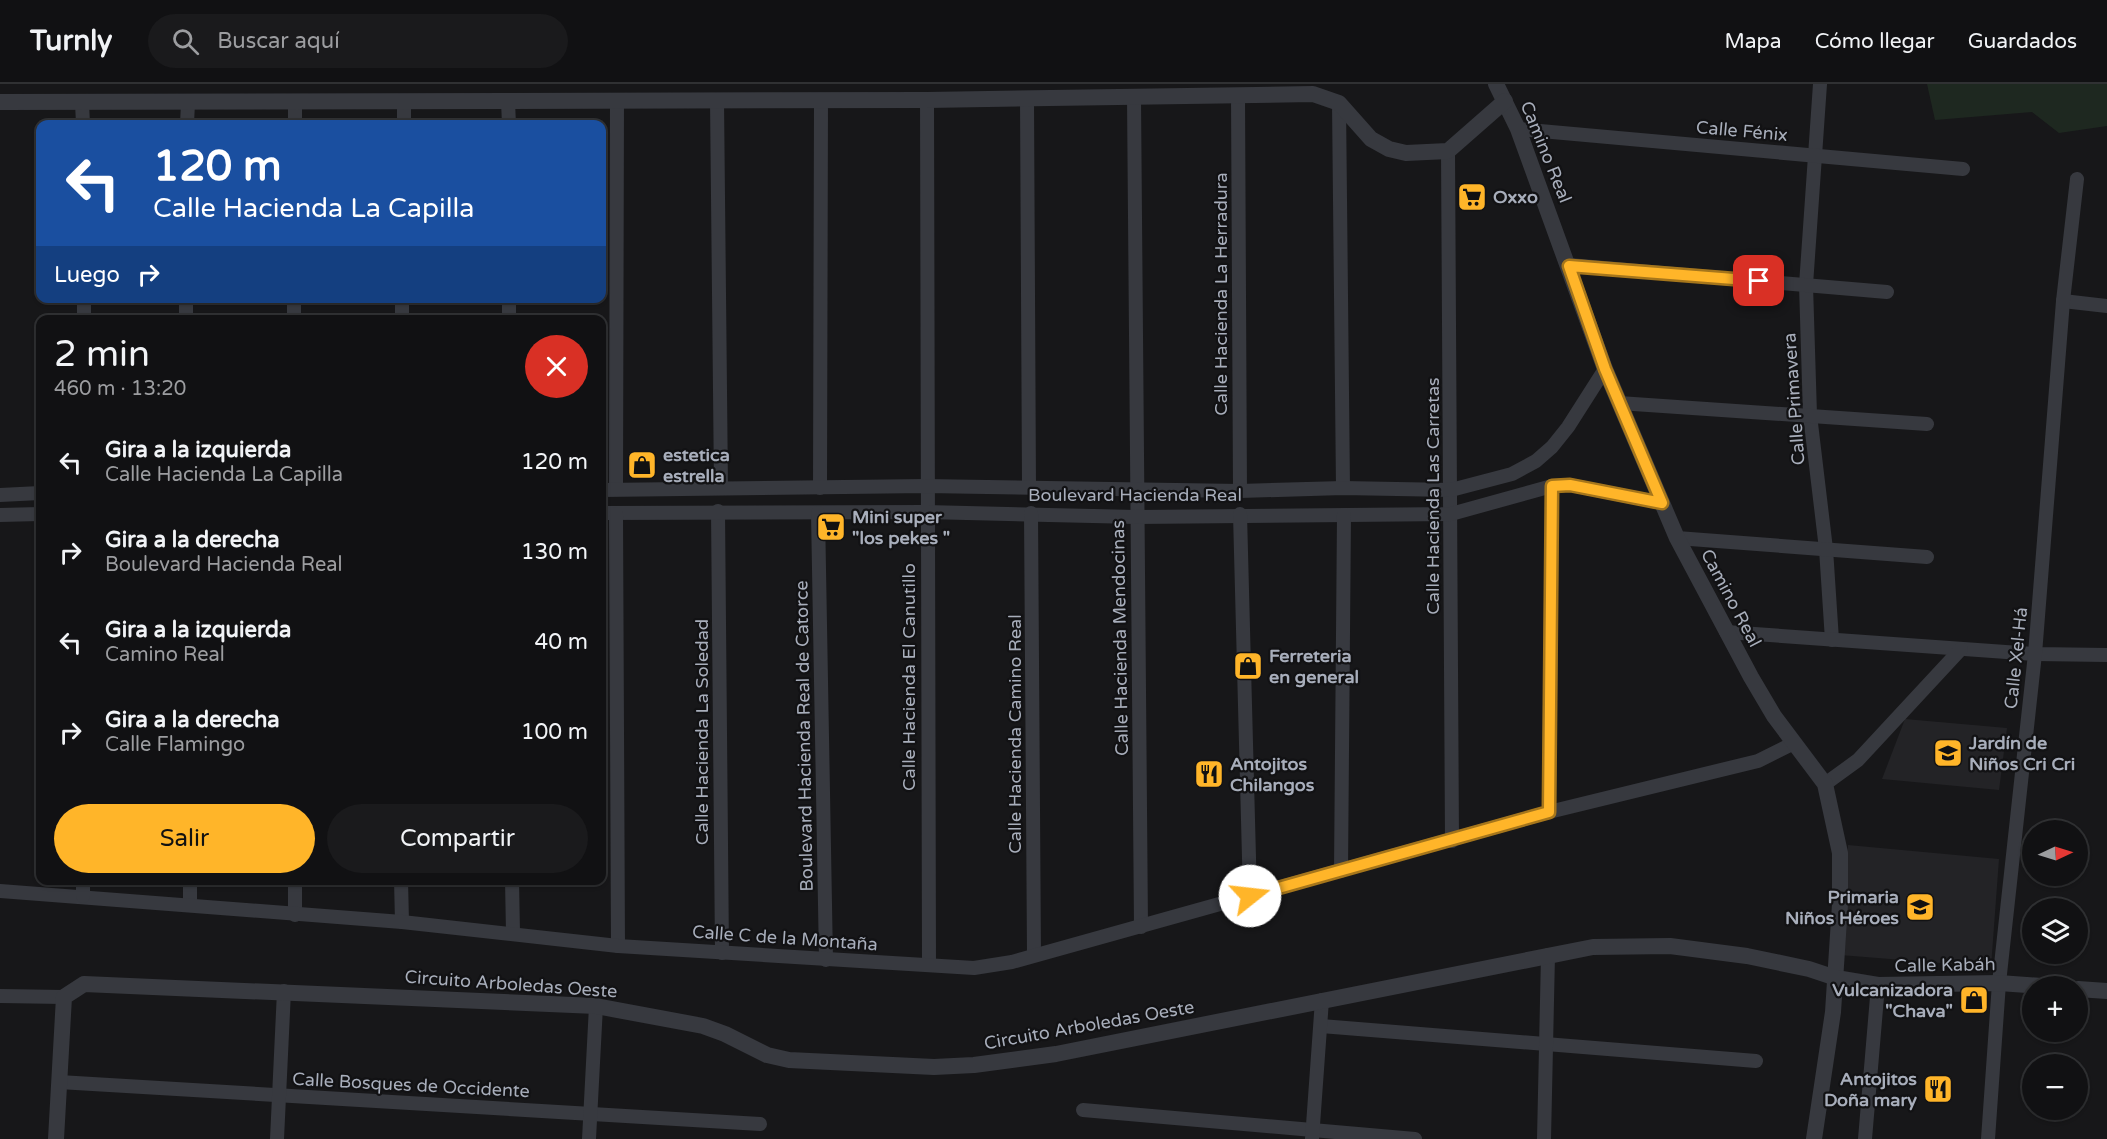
<!DOCTYPE html>
<html lang="es">
<head>
<meta charset="utf-8">
<style>
	:root { --surface:#111113; --page:#1a1a1c; --text:#f1f3f6; --muted:#9c9da0; --line:#303133; --accent:#ffb529 }
	body { margin:0; font-family:"Varela Round",sans-serif; background:var(--page); color:var(--text); height:100vh; display:flex; flex-direction:column; font-size:22px; white-space:nowrap }
	* { box-sizing:border-box; margin:0 }
	p { font-size:20px; color:var(--muted) }
	.icon { flex:none; width:33px; height:33px; fill:none; stroke:currentColor; stroke-width:2; stroke-linecap:round; stroke-linejoin:round }
	.map { position:relative; flex:1; overflow:hidden }
	.panel { position:absolute; left:36px; top:231px; width:570px; height:570px; display:flex; flex-direction:column; background:var(--surface); border-radius:12px; box-shadow:0 2px 4px #0004,0 0 0 2px var(--line) }
	.panel>* { flex:none }
	.banner { position:absolute; left:36px; top:36px; width:570px; height:183px; border-radius:12px; box-shadow:0 2px 4px #0004,0 0 0 2px var(--line); background:#1a4fa0; color:#fff; overflow:hidden }
	.needle { width:39px; rotate:86deg }
	.controls { position:absolute; left:2022px; top:736px; display:grid; gap:12px }
	.controls a { display:grid; place-items:center; width:66px; height:66px; border-radius:50%; background:var(--surface); box-shadow:0 2px 4px #0004,0 0 0 2px var(--line); font-size:30px }
	.pin { position:absolute; display:grid; place-items:center; width:51px; height:51px; color:#fff; margin:-26px; border-radius:12px; box-shadow:0 3px 9px #0006 }
	.me { position:absolute; width:66px; margin:-33px; rotate:74deg; stroke-linejoin:round; filter:drop-shadow(0 0 4px #0008) }
	.turn { display:flex; align-items:center; gap:21px; height:126px; padding:0 18px; font-size:27px }
	.turn .icon { width:78px; height:78px; stroke-width:2.5 }
	.turn b { display:block; font-size:42px; line-height:51px }
	.then { display:flex; align-items:center; height:57px; padding:0 18px; background:#0003; gap:12px; font-size:22px }
	.round { display:grid; place-items:center; flex:none; width:63px; height:63px; border-radius:32px; background:var(--page) }
	.summary { display:flex; align-items:center; justify-content:space-between; height:102px; padding:0 18px }
	h1 { font-size:36px; font-weight:600; line-height:45px }
	.cta { display:flex; gap:12px; margin-top:auto; padding:12px 18px }
	.cta a { flex:1; height:69px; border-radius:36px; background:var(--accent); color:#111; font-size:24px; font-weight:600; line-height:69px; text-align:center }
	.cta a+a { background:var(--page); color:var(--text) }
	ul { padding:0; list-style:none }
	li { display:flex; align-items:center; gap:18px; height:90px; padding:0 18px }
	li div { flex:1 }
	li b { display:block; font-size:22px }
	li em { font-style:normal }
	header { display:flex; align-items:center; gap:36px; box-sizing:border-box; height:84px; padding:0 30px; background:var(--surface); border-bottom:2px solid var(--line) }
	header strong { font-size:28px }
	nav { display:flex; gap:33px; margin-inline-start:auto; font-size:21px }
	.search { width:420px; height:54px; background:var(--page); display:flex; align-items:center; gap:15px; box-sizing:border-box; padding:0 21px; border-radius:33px; color:var(--muted); font-size:22px }
	.map>svg:first-child { display:block }
</style>
</head>
<body>
<header>
<strong>Turnly</strong>
<div class="search"><svg class="icon" aria-label="search" viewBox="0 0 24 24"><circle cx="10" cy="10" r="6"/><path d="M15 15l6 6"/></svg>Buscar aquí</div>
<nav><a>Mapa</a><a>Cómo llegar</a><a>Guardados</a></nav>
</header>
<div class="map">
<svg width="2107" height="1055" viewBox="0 0 2107 1055">
	<rect width="100%" height="100%" fill="#171719"/>
	<!-- built -->
	<g fill="#232326">
		<path d="M1905,635L2007,644L1999,706L1882,695Z"/>
		<path d="M1848,761L1999,775L1991,883L1840,871Z"/>
	</g>
	<!-- green -->
	<path fill="#1e2820" d="M1927,0H2107V42L2059,49L2032,28L1935,36Z"/>
	<g fill="none" stroke-linecap="round" stroke-linejoin="round">
		<!-- minor -->
		<g stroke="#37393f" stroke-width="14">
			<path d="M1820,0L1806,201L1810,331L1826,465L1832,556"/>
			<path d="M1238,12L1240,407"/>
			<path d="M1134,14L1141,843"/>
			<path d="M717,16L721,403"/>
			<path d="M927,16L929,881"/>
			<path d="M1027,16L1029,402"/>
			<path d="M508,18L509,40"/>
			<path d="M82,19L83,40"/>
			<path d="M1339,19L1343,404"/>
			<path d="M187,40L188,19"/>
			<path d="M295,40V19"/>
			<path d="M404,40V18"/>
			<path d="M1518,45L1963,85"/>
			<path d="M1448,67L1452,757"/>
			<path d="M1569,181L1887,208"/>
			<path d="M84,214V236"/>
			<path d="M509,214V236"/>
			<path d="M2063,217L2107,222"/>
			<path d="M186,236V214"/>
			<path d="M294,236V214"/>
			<path d="M402,236V214"/>
			<path d="M1619,319L1927,340"/>
			<path d="M820,404L821,17"/>
			<path d="M616,405L617,16"/>
			<path d="M602,406L926,402L1240,407L1343,404L1451,406L1512,390L1536,377L1552,363L1568,343L1605,285"/>
			<path d="M0,411L40,409"/>
			<path d="M718,427L722,869"/>
			<path d="M602,429L926,428L1136,433L1451,430L1552,402L1570,401L1662,419"/>
			<path d="M818,429L826,876"/>
			<path d="M1031,429L1034,871"/>
			<path d="M616,430L618,862"/>
			<path d="M1240,430L1250,812"/>
			<path d="M0,431L40,430"/>
			<path d="M1677,454L1927,473"/>
			<path d="M1726,548L2035,570L2107,571"/>
			<path d="M1825,700L1858,676L1961,565"/>
			<path d="M1549,728L1552,402"/>
			<path d="M1341,787L1344,431"/>
			<path d="M190,796V821"/>
			<path d="M295,796V831"/>
			<path d="M401,796L402,838"/>
			<path d="M512,796L513,849"/>
			<path d="M0,807L402,838L618,862L974,884L1012,878L1549,728L1758,677L1794,659"/>
			<path d="M83,812V796"/>
			<path d="M0,912L64,913"/>
			<path d="M1321,942L1756,977"/>
			<path d="M59,998L760,1040"/>
			<path d="M1083,1026L1415,1055"/>
			<path d="M277,1055L284,907"/>
			<path d="M589,1055L596,922"/>
			<path d="M1312,1055L1322,916"/>
			<path d="M1544,1055L1548,871"/>
			<path d="M1865,1055L1878,901"/>
			<path d="M1988,1055L1999,899L2035,570L2063,217L2077,95"/>
		</g>
		<!-- tertiary -->
		<g stroke="#37393f" stroke-width="16">
			<path d="M1496,0L1518,45L1605,285L1677,454L1751,593L1774,632L1825,700L1840,769V820L1833,928L1814,1055"/>
			<path d="M0,18L927,16L1313,10L1339,19L1371,55L1389,65L1406,69L1448,67L1505,17"/>
			<path d="M2078,905L2107,907"/>
			<path d="M56,1055L64,913L84,900L596,922L703,942L725,950L767,971L789,976L934,983L974,981L1056,970L1593,863L1670,862L1747,872L1809,885L1836,894L1878,901L1999,899L2056,903"/>
		</g>
	</g>
	<g fill="none" stroke-linecap="round" stroke-linejoin="round">
		<!-- route casing -->
		<g stroke="#a6761b" stroke-width="15">
			<path id="route" d="M1250,812L1549,728L1552,402L1570,401L1662,419L1605,285L1569,182L1759,197"/>
		</g>
		<!-- route -->
		<use href="#route" stroke="#ffb529" stroke-width="10"/>
	</g>
	<!-- icons -->
	<defs>
		<g id="supermarket-square" transform="scale(1.5)"><rect x="-9" y="-9" width="18" height="18" rx="4" fill="#ffb529" stroke="#121214"/><path d="M-6-5.5h2.5l.6 2H6L4.5 2H-2.5L-4.4-4H-6ZM-1.5 3.2a1.3 1.3 0 1 0 .1 0ZM3 3.2a1.3 1.3 0 1 0 .1 0Z" fill="#111"/></g>
		<g id="shop-square" transform="scale(1.5)"><rect x="-9" y="-9" width="18" height="18" rx="4" fill="#ffb529" stroke="#121214"/><path d="M-5-2.5h2.3a2.7 3.5 0 0 1 5.4 0H5L5.5 6h-11ZM-1.5-2.5h3a1.5 2.3 0 0 0-3 0Z" fill="#111"/></g>
		<g id="school-square" transform="scale(1.5)"><rect x="-9" y="-9" width="18" height="18" rx="4" fill="#ffb529" stroke="#121214"/><path d="M0-5L7-2L0 1L-7-2ZM-4 1L0 2.5L4 1V4Q0 6-4 4Z" fill="#111"/></g>
		<g id="restaurant-square" transform="scale(1.5)"><rect x="-9" y="-9" width="18" height="18" rx="4" fill="#ffb529" stroke="#121214"/><path d="M-5-6h1v4h1v-4h1v4h1v-4h1v5L-1.5 .5V6h-2V.5L-5-1ZM5-6V6H3V1.5H1.5Q1.5-4 5-6Z" fill="#111"/></g>
	</defs>
	<g fill-rule="evenodd">
		<use href="#supermarket-square" x="1472" y="113"/>
		<use href="#shop-square" x="642" y="381"/>
		<use href="#supermarket-square" x="831" y="443"/>
		<use href="#shop-square" x="1248" y="582"/>
		<use href="#school-square" x="1948" y="669"/>
		<use href="#restaurant-square" x="1209" y="690"/>
		<use href="#school-square" x="1920" y="823"/>
		<use href="#shop-square" x="1974" y="916"/>
		<use href="#restaurant-square" x="1938" y="1005"/>
	</g>
	<g text-anchor="middle" dominant-baseline="central" stroke-width="4.5" stroke-linejoin="round" paint-order="stroke">
		<!-- street labels -->
		<g font-size="18" fill="#a8aebb" stroke="#121214">
			<text transform="translate(1742 47) rotate(5)">Calle Fénix</text>
			<text transform="translate(1546 68) rotate(68)">Camino Real</text>
			<text transform="translate(1221 210) rotate(-90)">Calle Hacienda La Herradura</text>
			<text transform="translate(1794 315) rotate(-94)">Calle Primavera</text>
			<text x="1135" y="411">Boulevard Hacienda Real</text>
			<text transform="translate(1433 412) rotate(-90)">Calle Hacienda Las Carretas</text>
			<text transform="translate(1731 514) rotate(62)">Camino Real</text>
			<text transform="translate(1120 554) rotate(-91)">Calle Hacienda Mendocinas</text>
			<text transform="translate(2016 574) rotate(-84)">Calle Xel-Há</text>
			<text transform="translate(909 593) rotate(-90)">Calle Hacienda El Canutillo</text>
			<text transform="translate(702 648) rotate(-90)">Calle Hacienda La Soledad</text>
			<text transform="translate(1015 650) rotate(-90)">Calle Hacienda Camino Real</text>
			<text transform="translate(804 652) rotate(-91)">Boulevard Hacienda Real de Catorce</text>
			<text transform="translate(785 854) rotate(4)">Calle C de la Montaña</text>
			<text transform="translate(1945 881) rotate(-1)">Calle Kabáh</text>
			<text transform="translate(511 900) rotate(4)">Circuito Arboledas Oeste</text>
			<text transform="translate(1089 941) rotate(-10)">Circuito Arboledas Oeste</text>
			<text transform="translate(411 1001) rotate(3)">Calle Bosques de Occidente</text>
		</g>
		<!-- poi labels -->
		<g font-size="18" font-weight="bold" fill="#a8aebb" stroke="#121214" text-anchor="start">
			<text x="1493" y="113">Oxxo</text>
			<text x="663" y="371">estetica<tspan x="663" dy="21">estrella</tspan></text>
			<text x="852" y="433">Mini super<tspan x="852" dy="21">"los pekes "</tspan></text>
			<text x="1269" y="572">Ferreteria<tspan x="1269" dy="21">en general</tspan></text>
			<text x="1969" y="659">Jardín de<tspan x="1969" dy="21">Niños Cri Cri</tspan></text>
			<text x="1230" y="680">Antojitos<tspan x="1230" dy="21">Chilangos</tspan></text>
			<text x="1899" y="813" text-anchor="end">Primaria<tspan x="1899" dy="21">Niños Héroes</tspan></text>
			<text x="1953" y="906" text-anchor="end">Vulcanizadora<tspan x="1953" dy="21">"Chava"</tspan></text>
			<text x="1917" y="995" text-anchor="end">Antojitos<tspan x="1917" dy="21">Doña mary</tspan></text>
		</g>
	</g>
</svg>
<div class="controls">
<a><svg class="needle" viewBox="-14 -14 28 28"><path d="M0-13l5 13h-10z" fill="#e53935"/><path d="M0 13l5-13h-10z" fill="#9c9da0"/></svg></a>
<a><svg class="icon" aria-label="layers" viewBox="0 0 24 24"><path d="M12 4l9 5-9 5-9-5zM3 14l9 5 9-5"/></svg></a>
<a>+</a>
<a>−</a>
</div>
<div class="pin" style="left:1759px;top:197px;background:#d93025"><svg class="icon" aria-label="arrive" viewBox="0 0 24 24"><path d="M6 21V4h12l-3 4 3 4H6"/></svg></div>
<svg class="me" style="left:1250px;top:812px" viewBox="-20 -20 40 40"><circle r="19" fill="#fff"/><path d="M0-13L10 11 0 6-10 11z" fill="#ffb529"/></svg>
<div class="banner">
<div class="turn"><svg class="icon" aria-label="left" viewBox="0 0 24 24"><path d="M17 20v-9H6M10 6l-5 5 5 5"/></svg><div><b>120 m</b>Calle Hacienda La Capilla</div></div>
<div class="then">Luego<svg class="icon" aria-label="right" viewBox="0 0 24 24"><path d="M7 20v-9h11M14 6l5 5-5 5"/></svg></div>
</div>
<section class="panel">
<div class="summary"><div><h1>2 min</h1><p>460 m · 13:20</p></div><a class="round" style="background:#d93025;color:#fff"><svg class="icon" aria-label="close" viewBox="0 0 24 24"><path d="M6 6l12 12M18 6L6 18"/></svg></a></div>
<ul>
<li><svg class="icon" aria-label="left" viewBox="0 0 24 24"><path d="M17 20v-9H6M10 6l-5 5 5 5"/></svg><div><b>Gira a la izquierda</b><p>Calle Hacienda La Capilla</p></div><em>120 m</em></li>
<li><svg class="icon" aria-label="right" viewBox="0 0 24 24"><path d="M7 20v-9h11M14 6l5 5-5 5"/></svg><div><b>Gira a la derecha</b><p>Boulevard Hacienda Real</p></div><em>130 m</em></li>
<li><svg class="icon" aria-label="left" viewBox="0 0 24 24"><path d="M17 20v-9H6M10 6l-5 5 5 5"/></svg><div><b>Gira a la izquierda</b><p>Camino Real</p></div><em>40 m</em></li>
<li><svg class="icon" aria-label="right" viewBox="0 0 24 24"><path d="M7 20v-9h11M14 6l5 5-5 5"/></svg><div><b>Gira a la derecha</b><p>Calle Flamingo</p></div><em>100 m</em></li>
</ul>
<div class="cta"><a>Salir</a><a>Compartir</a></div>
</section>
</div>
</body>
</html>
